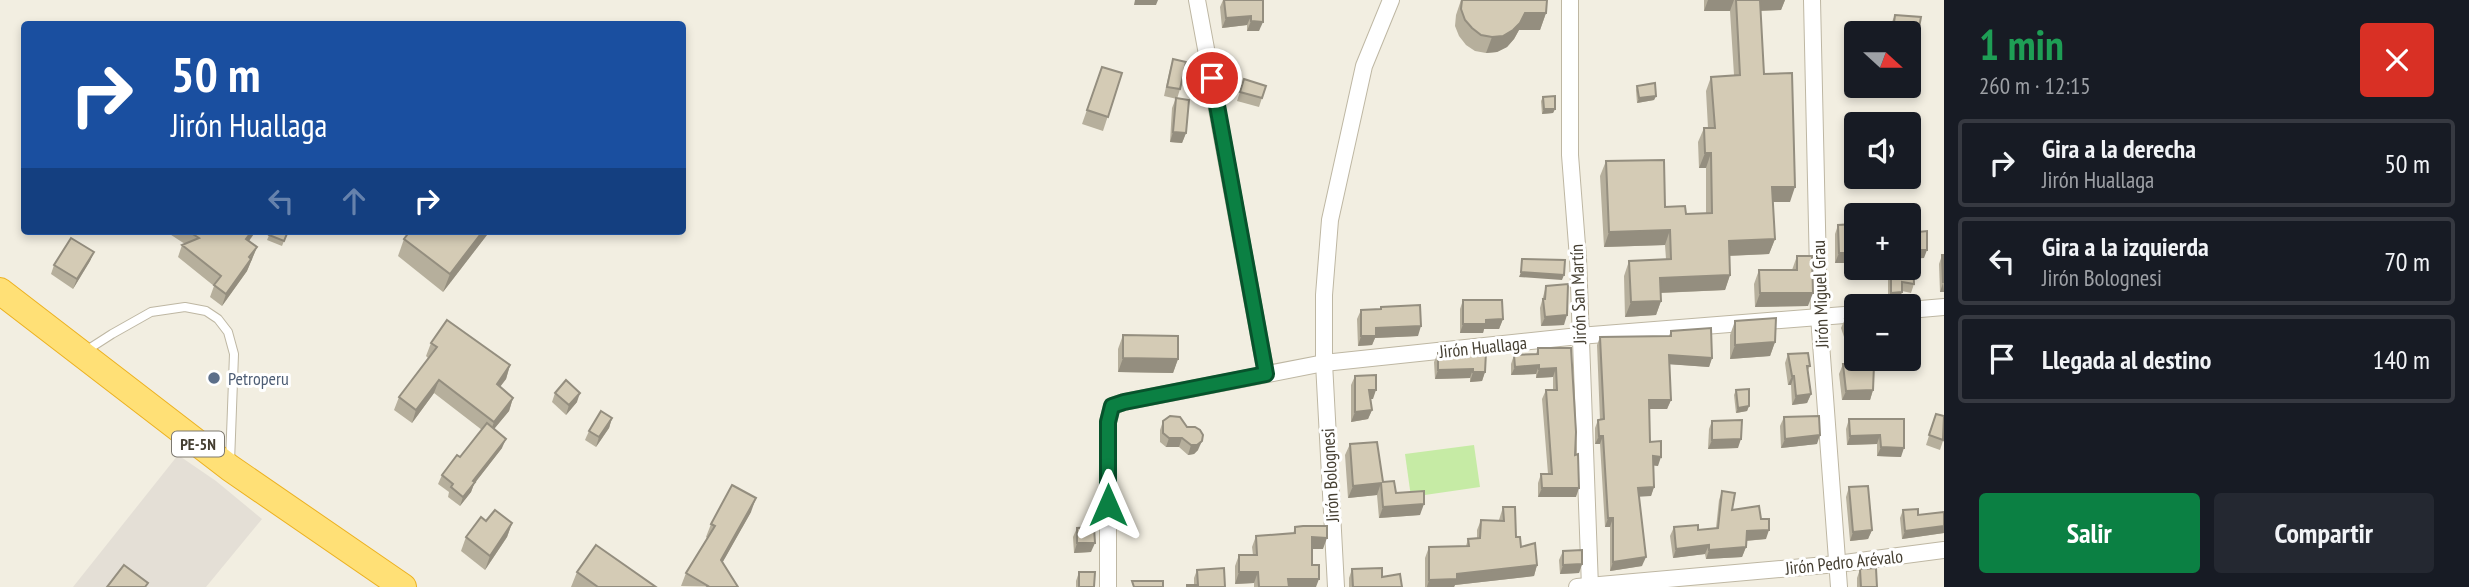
<!DOCTYPE html>
<html lang="es">
<head>
<meta charset="utf-8">
<style>
	:root { --surface:#171b24; --page:#242831; --text:#f1f3f6; --muted:#9ea1a6; --line:#363941; --accent:#0b8043 }
	body { margin:0; font-family:"PT Sans Narrow",sans-serif; background:var(--page); color:var(--text); height:100vh; display:flex; flex-direction:column; font-size:26px; white-space:nowrap }
	* { box-sizing:border-box; margin:0 }
	p { font-size:23px; color:var(--muted) }
	.icon { flex:none; width:38px; height:38px; fill:none; stroke:currentColor; stroke-width:2; stroke-linecap:round; stroke-linejoin:round }
	.map { position:relative; flex:1; overflow:hidden }
	.details { display:flex; flex-direction:column; background:var(--surface); width:525px }
	.details>* { flex:none }
	.banner { position:absolute; left:21px; top:21px; width:665px; height:214px; border-radius:7px; box-shadow:0 4px 10px #0003; background:#1a4fa0; color:#fff; overflow:hidden }
	.needle { width:46px; rotate:111deg }
	.controls { position:absolute; left:1844px; top:21px; display:grid; gap:14px }
	.controls a { display:grid; place-items:center; width:77px; height:77px; border-radius:7px; background:var(--surface); box-shadow:0 4px 10px #0003; font-size:35px }
	.pin { position:absolute; display:grid; place-items:center; width:60px; height:60px; color:#fff; margin:-30px; border:4px solid #fff; border-radius:50%; box-shadow:0 2px 7px #0007 }
	.me { position:absolute; width:77px; margin:-38px; rotate:0deg; stroke-linejoin:round; filter:drop-shadow(0 0 5px #0008) }
	.turn { display:flex; align-items:center; gap:24px; height:147px; padding:0 35px; font-size:32px }
	.turn .icon { width:91px; height:91px; stroke-width:2.5 }
	.turn b { display:block; font-size:49px; line-height:60px }
	.lanes { display:flex; align-items:center; height:66px; padding:0 35px; background:#0003; justify-content:center; gap:35px; direction:ltr }
	.lanes .off { opacity:.35 }
	.round { display:grid; place-items:center; flex:none; width:74px; height:74px; border-radius:7px; background:var(--page) }
	.summary { display:flex; align-items:center; justify-content:space-between; height:119px; padding:0 35px }
	h1 { font-size:42px; font-weight:700; line-height:52px; color:#1e9e55 }
	.button { display:flex; gap:14px; margin-top:auto; padding:14px 35px }
	.button a { flex:1; height:80px; border-radius:7px; background:var(--accent); color:#fff; font-size:28px; font-weight:700; line-height:80px; text-align:center }
	.button a+a { background:var(--page); color:var(--text) }
	ul { padding:0; list-style:none }
	li { display:flex; align-items:center; gap:21px; height:88px; margin:0 14px 10px; padding:0 21px; border:4px solid var(--line); border-radius:7px }
	li div { flex:1 }
	li b { display:block; font-size:26px }
	li em { font-style:normal }
	main { display:flex; flex:1; min-height:0 }
	.map>svg:first-child { display:block }
</style>
</head>
<body>
<main>
<div class="map">
<svg width="1944" height="587" viewBox="0 0 1944 587">
	<rect width="100%" height="100%" fill="#f2eee1"/>
	<!-- industrial -->
	<path fill="#e4dfd6" d="M178,455L216,481L262,519L206,587H73Z"/>
	<!-- green -->
	<path fill="#c6eba5" d="M1474,445L1480,487L1411,497L1405,454Z"/>
	<g fill="none" stroke-linecap="round" stroke-linejoin="round">
		<!-- service casing -->
		<g stroke="#beb7a3" stroke-width="10">
			<path id="service" d="M84,352L112,334L151,312L185,307L206,311L218,319L228,332L234,354L230,462"/>
		</g>
		<!-- minor casing -->
		<g stroke="#beb7a3" stroke-width="18">
			<g id="minor">
				<path d="M1197,0L1266,374"/>
				<path d="M1570,0V155L1578,258L1590,587"/>
				<path d="M1812,0L1819,316L1839,587"/>
				<path d="M1909,310L1944,307"/>
				<path d="M1108,587V422L1112,406L1124,402L1324,363L1579,336L1857,314"/>
				<path d="M1336,587L1324,363V295L1330,220L1364,66L1391,0"/>
				<path d="M1577,587L1837,564L1944,550"/>
			</g>
		</g>
		<!-- trunk casing -->
		<g stroke="#ecb121" stroke-width="28">
			<path id="trunk" d="M0,291L230,468L403,587"/>
		</g>
		<!-- service -->
		<use href="#service" stroke="#fff" stroke-width="8"/>
		<!-- minor -->
		<use href="#minor" stroke="#fff" stroke-width="16"/>
		<!-- trunk -->
		<use href="#trunk" stroke="#ffe076" stroke-width="26"/>
	</g>
	<!-- wall -->
	<g fill="#b6af9c">
		<path d="M1223,0H1263L1259,31H1247V25L1222,28L1220,7Z"/>
		<path d="M1461,0H1547L1546,13L1540,30H1519L1514,39L1507,47L1497,52L1486,53L1475,51L1466,45L1459,36L1455,26L1456,15Z"/>
		<path d="M1704,0H1785L1781,10L1760,11L1764,74L1790,202H1773L1775,239L1769,254L1729,256L1730,275L1725,290L1661,293V301L1656,315L1625,317L1624,276L1629,261L1666,259L1665,245L1604,247L1600,176L1606,161L1665,207L1686,214L1706,213V168H1699L1698,142L1704,128H1708L1706,91L1711,77L1734,75L1730,11H1704Z"/>
		<path d="M1895,15L1921,17L1918,33L1915,42L1909,41V33H1890L1891,24Z"/>
		<path d="M1173,59L1180,89L1177,99L1186,133L1182,143L1170,142L1172,108L1176,98L1177,99L1164,96L1170,69Z"/>
		<path d="M1102,67L1122,73L1103,131L1082,124Z"/>
		<path d="M1244,79L1266,86L1259,107L1237,101Z"/>
		<path d="M1637,86L1656,96L1654,100L1637,103L1636,90Z"/>
		<path d="M1543,97L1555,109L1553,113L1542,114L1541,101Z"/>
		<path d="M1838,225L1850,263H1835V234Z"/>
		<path d="M165,231H237L257,247L247,271L222,306L210,297L214,286L178,257L182,245L185,244Z"/>
		<path d="M271,231H288L282,246L267,240Z"/>
		<path d="M410,231H490L443,292L398,256L404,239Z"/>
		<path d="M1909,233L1924,258H1914V284L1911,293L1902,291L1899,300L1888,301V268H1909Z"/>
		<path d="M94,252L90,261L73,289L51,274L54,265Z"/>
		<path d="M1942,255H1944V292H1940L1939,264Z"/>
		<path d="M1797,256L1808,306L1755,307L1754,284L1759,270H1792Z"/>
		<path d="M1546,286L1564,325L1541,326L1540,308Z"/>
		<path d="M1463,300L1503,319L1499,329H1484L1483,333H1460V309Z"/>
		<path d="M1361,310L1418,336L1375,338L1372,345L1358,346L1357,319Z"/>
		<path d="M1857,317L1845,340L1841,328L1845,319Z"/>
		<path d="M1735,321L1775,342L1770,356L1730,359V335Z"/>
		<path d="M1671,331L1712,358L1709,367L1669,364L1671,400L1667,409H1649L1650,442L1658,466L1653,465L1654,487L1651,496H1639L1642,566L1610,571V527H1605L1600,444H1595V428L1598,420H1600L1597,345L1600,337L1669,336Z"/>
		<path d="M1123,335L1178,359L1173,373L1118,372V349Z"/>
		<path d="M431,343L510,365L506,379L500,387L513,398L509,411L494,429L502,448L474,484L471,492L460,506L448,497L449,492L438,484L442,475L460,457L482,430L434,393L412,423L394,410L399,397L428,358L426,356Z"/>
		<path d="M1538,348H1571L1576,497H1538V483L1541,474H1548L1542,399L1546,390H1553V377L1536,378V374L1511,375V364L1514,355L1536,354Z"/>
		<path d="M1438,353L1485,372L1482,381L1470,382V378L1435,379L1434,362Z"/>
		<path d="M1788,354L1810,366L1808,370L1811,394L1807,403L1792,405L1791,385H1788L1785,363Z"/>
		<path d="M1843,364L1873,390L1870,400H1842L1839,374Z"/>
		<path d="M1355,376L1373,399H1370L1372,410L1368,419L1351,422V385Z"/>
		<path d="M1736,390L1749,406L1747,411L1736,413L1734,395Z"/>
		<path d="M555,393L577,402L566,415L552,402Z"/>
		<path d="M1936,414L1944,438L1940,450L1926,445Z"/>
		<path d="M1784,417L1817,444L1781,448L1780,426Z"/>
		<path d="M612,418L609,428L596,447L585,440L589,431Z"/>
		<path d="M1849,419H1904L1901,457L1877,456V444L1847,445L1846,429Z"/>
		<path d="M1163,421L1198,450L1194,454L1188,455L1179,447H1166L1160,442V430Z"/>
		<path d="M1712,421L1738,448L1708,449L1709,429Z"/>
		<path d="M1350,444L1383,482L1420,515L1379,518L1377,495L1348,498L1345,455Z"/>
		<path d="M1849,487L1872,530L1868,539L1850,541L1846,497Z"/>
		<path d="M1722,491L1732,510L1761,519L1766,539L1746,541V547L1742,557L1706,559L1705,554L1673,558L1670,536L1674,527L1698,530L1716,528L1719,500Z"/>
		<path d="M1503,507L1521,547L1537,565L1534,576L1455,585L1454,587H1425V558L1429,547L1466,546L1468,539L1477,538V530L1481,520H1499Z"/>
		<path d="M1903,510L1918,515L1944,512V533L1902,539L1900,518Z"/>
		<path d="M751,512L722,563L738,587L681,586L686,573L707,538L706,537L711,524Z"/>
		<path d="M486,521L512,523L507,537L485,570L461,551L466,537Z"/>
		<path d="M1295,527L1323,549H1312V565L1316,587H1254V583L1235,584V566L1239,555H1253L1252,547L1256,536L1293,534Z"/>
		<path d="M1077,528L1091,552L1074,553L1073,537Z"/>
		<path d="M1563,551L1582,564L1579,573L1560,574L1559,560Z"/>
		<path d="M1352,569L1382,577L1402,587H1349V578Z"/>
		<path d="M1860,569L1877,587H1857V578Z"/>
		<path d="M1197,570L1225,587H1186L1187,585H1194V578Z"/>
		<path d="M577,572L656,587H571Z"/>
		<path d="M1079,572L1094,587H1076V581Z"/>
	</g>
	<!-- shaded-wall -->
	<g fill="#948e7f">
		<path d="M1135,0H1158L1156,5H1134Z"/>
		<path d="M1708,0H1734L1730,11H1704Z"/>
		<path d="M1758,0H1785L1781,10L1754,11Z"/>
		<path d="M1525,13H1546L1540,30H1519L1514,39L1507,47L1497,52L1486,53L1492,37Z"/>
		<path d="M1251,16L1247,25L1222,28L1226,18Z"/>
		<path d="M1251,21L1263,22L1259,31H1247Z"/>
		<path d="M1893,30L1918,33L1915,42L1909,41V33H1892Z"/>
		<path d="M1656,96L1654,100L1637,103L1639,98Z"/>
		<path d="M1544,109H1555L1553,113L1542,114Z"/>
		<path d="M1173,132L1186,133L1182,143L1170,142Z"/>
		<path d="M1705,153H1711L1706,168H1699Z"/>
		<path d="M1772,187H1795L1790,202H1767Z"/>
		<path d="M1670,230L1665,245L1604,247L1609,232Z"/>
		<path d="M252,231H256L242,251L246,239Z"/>
		<path d="M483,231H490L443,292L450,274Z"/>
		<path d="M1775,239L1769,254L1723,256L1729,241Z"/>
		<path d="M257,247L247,271L222,306L226,294Z"/>
		<path d="M1913,250H1927L1924,258L1910,259Z"/>
		<path d="M94,252L90,261L73,289L77,279Z"/>
		<path d="M1839,253H1854L1850,263H1835Z"/>
		<path d="M1521,272L1564,275L1562,280L1519,277Z"/>
		<path d="M1730,275L1725,290L1655,293L1660,278Z"/>
		<path d="M1943,283L1944,292H1940Z"/>
		<path d="M1902,292L1899,300L1888,301L1891,293Z"/>
		<path d="M1760,293H1813L1808,306L1755,307Z"/>
		<path d="M1661,301L1656,315L1625,317L1631,302Z"/>
		<path d="M1567,315L1564,325L1541,326L1545,317Z"/>
		<path d="M1503,319L1499,329H1484L1483,333H1460L1463,324L1486,320Z"/>
		<path d="M1421,326L1418,336L1375,338L1372,345L1358,346L1361,336L1376,328Z"/>
		<path d="M1857,329V338L1845,340L1848,330Z"/>
		<path d="M1775,342L1770,356L1730,359L1735,345Z"/>
		<path d="M1669,355L1712,358L1709,367L1666,364Z"/>
		<path d="M1123,358L1178,359L1173,373L1118,372Z"/>
		<path d="M510,365L506,379L492,397L497,384Z"/>
		<path d="M1539,365L1536,374L1511,375L1515,367Z"/>
		<path d="M1556,368L1553,377L1536,378L1539,369Z"/>
		<path d="M1473,369L1470,378L1435,379L1438,370Z"/>
		<path d="M1473,372H1485L1482,381L1470,382Z"/>
		<path d="M1792,376H1794L1791,385H1788Z"/>
		<path d="M439,380L434,393L412,423L416,410Z"/>
		<path d="M1369,390H1376L1373,399H1365Z"/>
		<path d="M1873,390L1870,400H1842L1846,391Z"/>
		<path d="M580,393L577,402L566,415L569,405Z"/>
		<path d="M1811,394L1807,403L1792,405L1796,396Z"/>
		<path d="M513,398L509,411L489,435L494,422Z"/>
		<path d="M1649,400H1671L1667,409H1646Z"/>
		<path d="M1749,406L1747,411L1736,413L1738,408Z"/>
		<path d="M1372,410L1368,419L1351,422L1355,412Z"/>
		<path d="M612,418L609,428L596,447L599,437Z"/>
		<path d="M1820,435L1817,444L1781,448L1785,439Z"/>
		<path d="M1880,435L1877,444L1847,445L1850,436Z"/>
		<path d="M1599,436H1603L1600,444H1595Z"/>
		<path d="M1169,438H1182L1179,447H1166Z"/>
		<path d="M506,439L502,448L474,484L471,492L460,506L463,497L473,481Z"/>
		<path d="M1741,439L1738,448L1708,449L1712,440Z"/>
		<path d="M1202,441L1198,450L1194,454L1188,455L1191,445Z"/>
		<path d="M1881,447L1904,448L1901,457L1877,456Z"/>
		<path d="M1653,456L1661,457L1658,466L1650,465Z"/>
		<path d="M1381,483L1377,495L1348,498L1353,486Z"/>
		<path d="M1654,487L1651,496L1635,497L1638,488Z"/>
		<path d="M1542,488H1579L1576,497H1538Z"/>
		<path d="M756,498L751,512L716,574L721,560Z"/>
		<path d="M1424,504L1420,515L1379,518L1383,507Z"/>
		<path d="M1608,518H1613L1610,527H1605Z"/>
		<path d="M512,523L507,537L485,570L490,556Z"/>
		<path d="M1944,526V533L1902,539L1905,531Z"/>
		<path d="M1769,530L1766,539L1743,541L1747,531Z"/>
		<path d="M1872,530L1868,539L1850,541L1853,532Z"/>
		<path d="M1312,537L1327,538L1323,549H1308Z"/>
		<path d="M1077,543H1095L1091,552L1074,553Z"/>
		<path d="M1709,545L1705,554L1673,558L1676,549Z"/>
		<path d="M1746,547L1742,557L1706,559L1709,550Z"/>
		<path d="M1646,557L1642,566L1610,571L1613,562Z"/>
		<path d="M1582,564L1579,573L1560,574L1563,565Z"/>
		<path d="M1537,565L1534,576L1455,585L1454,587H1427L1429,580L1457,574Z"/>
		<path d="M1239,572H1258L1254,583L1235,584Z"/>
		<path d="M1288,579H1319L1316,587H1285Z"/>
	</g>
	<!-- building -->
	<g fill="#d4cbb5" stroke="#948e7f" stroke-width="2">
		<path d="M1224,0H1263V22L1251,21V16L1226,18Z"/>
		<path d="M1462,0H1547L1546,13H1525L1520,23L1513,30L1503,36L1492,37L1481,35L1472,28L1465,20L1461,9Z"/>
		<path d="M1736,0H1760L1764,74L1792,73L1795,187H1772L1775,239L1729,241L1730,275L1660,278L1661,301L1631,302L1629,261L1671,259L1670,230L1609,232L1606,161L1664,160L1665,207L1685,206L1686,214L1712,213L1711,153H1705L1704,128H1715L1711,77L1740,75Z"/>
		<path d="M1895,15L1921,17L1918,33L1893,30Z"/>
		<path d="M1173,59L1186,62L1180,89L1167,87Z"/>
		<path d="M1102,67L1122,73L1108,117L1087,110Z"/>
		<path d="M1244,79L1266,86L1262,98L1240,92Z"/>
		<path d="M1655,83L1656,96L1639,98L1637,86Z"/>
		<path d="M1555,96V109H1544L1543,97Z"/>
		<path d="M1176,98L1189,100L1186,133L1173,132Z"/>
		<path d="M1854,224V253H1839L1838,225Z"/>
		<path d="M188,231H237L239,233L242,231H252L246,239L257,247L249,257L251,259L226,294L214,285L221,276L182,245L199,238Z"/>
		<path d="M271,231H288L284,241L269,235Z"/>
		<path d="M410,231H483L450,274L404,239Z"/>
		<path d="M1927,231V250H1913L1914,284L1902,282V292L1891,293V268H1909V233Z"/>
		<path d="M71,238L94,252L77,279L54,265Z"/>
		<path d="M1942,255H1944L1943,283Z"/>
		<path d="M1797,256H1812L1813,293H1760L1759,270H1797Z"/>
		<path d="M1522,259L1565,260L1564,275L1521,272Z"/>
		<path d="M1568,284L1567,315L1545,317L1543,299H1545L1546,286Z"/>
		<path d="M1463,300H1502L1503,319L1486,320V324H1463Z"/>
		<path d="M1420,305L1421,326L1376,328V336H1361V310L1381,309V307Z"/>
		<path d="M1857,317V329L1848,330L1845,319Z"/>
		<path d="M1776,318L1775,342L1735,345V321Z"/>
		<path d="M447,320L510,365L497,384L513,398L494,422L439,380L416,410L399,397L437,347L431,343Z"/>
		<path d="M1711,328L1712,358L1669,355L1671,400H1649L1650,442L1661,441V457L1653,456L1654,487L1638,488L1646,557L1613,562V518H1608L1603,436H1599L1598,420L1604,419L1600,337L1671,336V331Z"/>
		<path d="M1123,335L1178,336V359L1123,358Z"/>
		<path d="M1538,348H1571L1576,432L1575,455L1578,454L1579,488H1542L1541,474H1552L1546,390H1557L1556,368L1539,369V365L1515,367L1514,355L1538,354Z"/>
		<path d="M1486,352L1485,372H1473V369L1438,370V353Z"/>
		<path d="M1808,353L1810,366H1807L1811,394L1796,396L1794,376H1792L1788,354Z"/>
		<path d="M1843,364L1874,365L1873,390L1846,391Z"/>
		<path d="M1376,375V390H1369L1372,410L1355,412V376Z"/>
		<path d="M566,380L580,393L569,405L555,393Z"/>
		<path d="M1749,389V406L1738,408L1736,390Z"/>
		<path d="M601,411L612,418L599,437L589,431Z"/>
		<path d="M1936,414L1944,416L1943,440L1929,435Z"/>
		<path d="M1170,416L1180,417L1187,427H1195L1200,430L1203,435L1202,441L1197,445H1191L1182,438H1169L1163,433V421Z"/>
		<path d="M1819,416L1820,435L1785,439L1784,417Z"/>
		<path d="M1849,419H1904V448L1881,447L1880,435L1850,436Z"/>
		<path d="M1742,420L1741,439L1712,440V421Z"/>
		<path d="M487,423L506,439L473,481L475,482L463,497L451,487L453,484L442,475L457,455L460,457Z"/>
		<path d="M1377,442L1383,482L1394,481L1396,493L1424,491V504L1383,507L1381,483L1353,486L1350,444Z"/>
		<path d="M732,485L756,498L721,560L738,587H707L708,586L686,573L715,526L711,524Z"/>
		<path d="M1868,486L1872,530L1853,532L1849,487Z"/>
		<path d="M1722,491L1735,493L1732,510L1759,506L1761,519H1769V530L1747,531L1746,547L1709,550V545L1676,549L1674,527L1698,525V530L1718,528Z"/>
		<path d="M1503,507H1515L1516,537H1520L1521,547L1535,543L1537,565L1457,574V579L1429,580V547L1469,546L1468,539L1480,538L1481,520L1504,521Z"/>
		<path d="M1918,509V515L1944,512V526L1905,531L1903,510Z"/>
		<path d="M495,510L512,523L490,556L466,537L481,517L486,521Z"/>
		<path d="M1303,526H1327V538L1312,537V565H1319V579H1288L1289,587H1259L1258,572H1239V555H1257L1256,536L1295,533V527Z"/>
		<path d="M1094,527L1095,543H1077V528Z"/>
		<path d="M596,545L656,587H598L577,572Z"/>
		<path d="M1582,550V564L1563,565V551Z"/>
		<path d="M124,565L148,583L145,587H107Z"/>
		<path d="M1224,568L1225,587H1187V585H1198L1197,570Z"/>
		<path d="M1382,568V577L1400,574L1402,587H1353L1352,569Z"/>
		<path d="M1876,568L1877,587H1861L1860,569Z"/>
		<path d="M1079,572H1095L1094,587H1079Z"/>
		<path d="M1132,581H1163V587H1134Z"/>
	</g>
	<g fill="none" stroke-linecap="round" stroke-linejoin="round">
		<!-- route casing -->
		<g stroke="#07532c" stroke-width="18">
			<path id="route" d="M1108,505V422L1112,406L1124,402L1266,374L1212,78"/>
		</g>
		<!-- route -->
		<use href="#route" stroke="#0b8043" stroke-width="12"/>
	</g>
	<!-- markers -->
	<circle fill="#5c6f8a" stroke="#fff" stroke-width="2.5" cx="214" cy="378" r="7"/>
	<g text-anchor="middle" dominant-baseline="central" stroke-width="6" stroke-linejoin="round" paint-order="stroke">
		<!-- shield labels -->
		<rect fill="#fff" stroke="#7c786f" stroke-width="2" x="172" y="431.5" width="52" height="25" rx="5"/>
		<g font-size="16" font-weight="bold" fill="#443e31">
			<text x="198" y="444">PE-5N</text>
		</g>
		<!-- street labels -->
		<g font-size="18" fill="#443e31" stroke="#fff">
			<text transform="translate(1578 294) rotate(-92)">Jirón San Martín</text>
			<text transform="translate(1820 294) rotate(-92)">Jirón Miguel Grau</text>
			<text transform="translate(1483 347) rotate(-6)">Jirón Huallaga</text>
			<text transform="translate(1330 475) rotate(-93)">Jirón Bolognesi</text>
			<text transform="translate(1844 562) rotate(-6)">Jirón Pedro Arévalo</text>
		</g>
		<!-- service labels -->
		<g font-size="18" fill="#4e5e75" stroke="#fff" text-anchor="start">
			<text x="228" y="378">Petroperu</text>
		</g>
	</g>
</svg>
<div class="controls">
<a><svg class="needle" viewBox="-14 -14 28 28"><path d="M0-13l5 13h-10z" fill="#e53935"/><path d="M0 13l5-13h-10z" fill="#9ea1a6"/></svg></a>
<a><svg class="icon" aria-label="sound" viewBox="0 0 24 24"><path d="M4 9h4l5-4v14l-5-4H4zM17 9q2 3 0 6"/></svg></a>
<a>+</a>
<a>−</a>
</div>
<div class="pin" style="left:1212px;top:78px;background:#d93025"><svg class="icon" aria-label="arrive" viewBox="0 0 24 24"><path d="M6 21V4h12l-3 4 3 4H6"/></svg></div>
<svg class="me" style="left:1108px;top:505px" viewBox="-20 -20 40 40"><path d="M0-17L14 15 0 8-14 15z" fill="#0b8043" stroke="#fff" stroke-width="4"/></svg>
<div class="banner">
<div class="turn"><svg class="icon" aria-label="right" viewBox="0 0 24 24"><path d="M7 20v-9h11M14 6l5 5-5 5"/></svg><div><b>50 m</b>Jirón Huallaga</div></div>
<div class="lanes"><svg class="icon off" aria-label="left" viewBox="0 0 24 24"><path d="M17 20v-9H6M10 6l-5 5 5 5"/></svg><svg class="icon off" aria-label="ahead" viewBox="0 0 24 24"><path d="M12 20V5M6 11l6-6 6 6"/></svg><svg class="icon" aria-label="right" viewBox="0 0 24 24"><path d="M7 20v-9h11M14 6l5 5-5 5"/></svg></div>
</div>
</div>
<section class="details">
<div class="summary"><div><h1>1 min</h1><p>260 m · 12:15</p></div><a class="round" style="background:#d93025;color:#fff"><svg class="icon" aria-label="close" viewBox="0 0 24 24"><path d="M6 6l12 12M18 6L6 18"/></svg></a></div>
<ul>
<li><svg class="icon" aria-label="right" viewBox="0 0 24 24"><path d="M7 20v-9h11M14 6l5 5-5 5"/></svg><div><b>Gira a la derecha</b><p>Jirón Huallaga</p></div><em>50 m</em></li>
<li><svg class="icon" aria-label="left" viewBox="0 0 24 24"><path d="M17 20v-9H6M10 6l-5 5 5 5"/></svg><div><b>Gira a la izquierda</b><p>Jirón Bolognesi</p></div><em>70 m</em></li>
<li><svg class="icon" aria-label="arrive" viewBox="0 0 24 24"><path d="M6 21V4h12l-3 4 3 4H6"/></svg><div><b>Llegada al destino</b></div><em>140 m</em></li>
</ul>
<div class="button"><a>Salir</a><a>Compartir</a></div>
</section>
</main>
</body>
</html>
